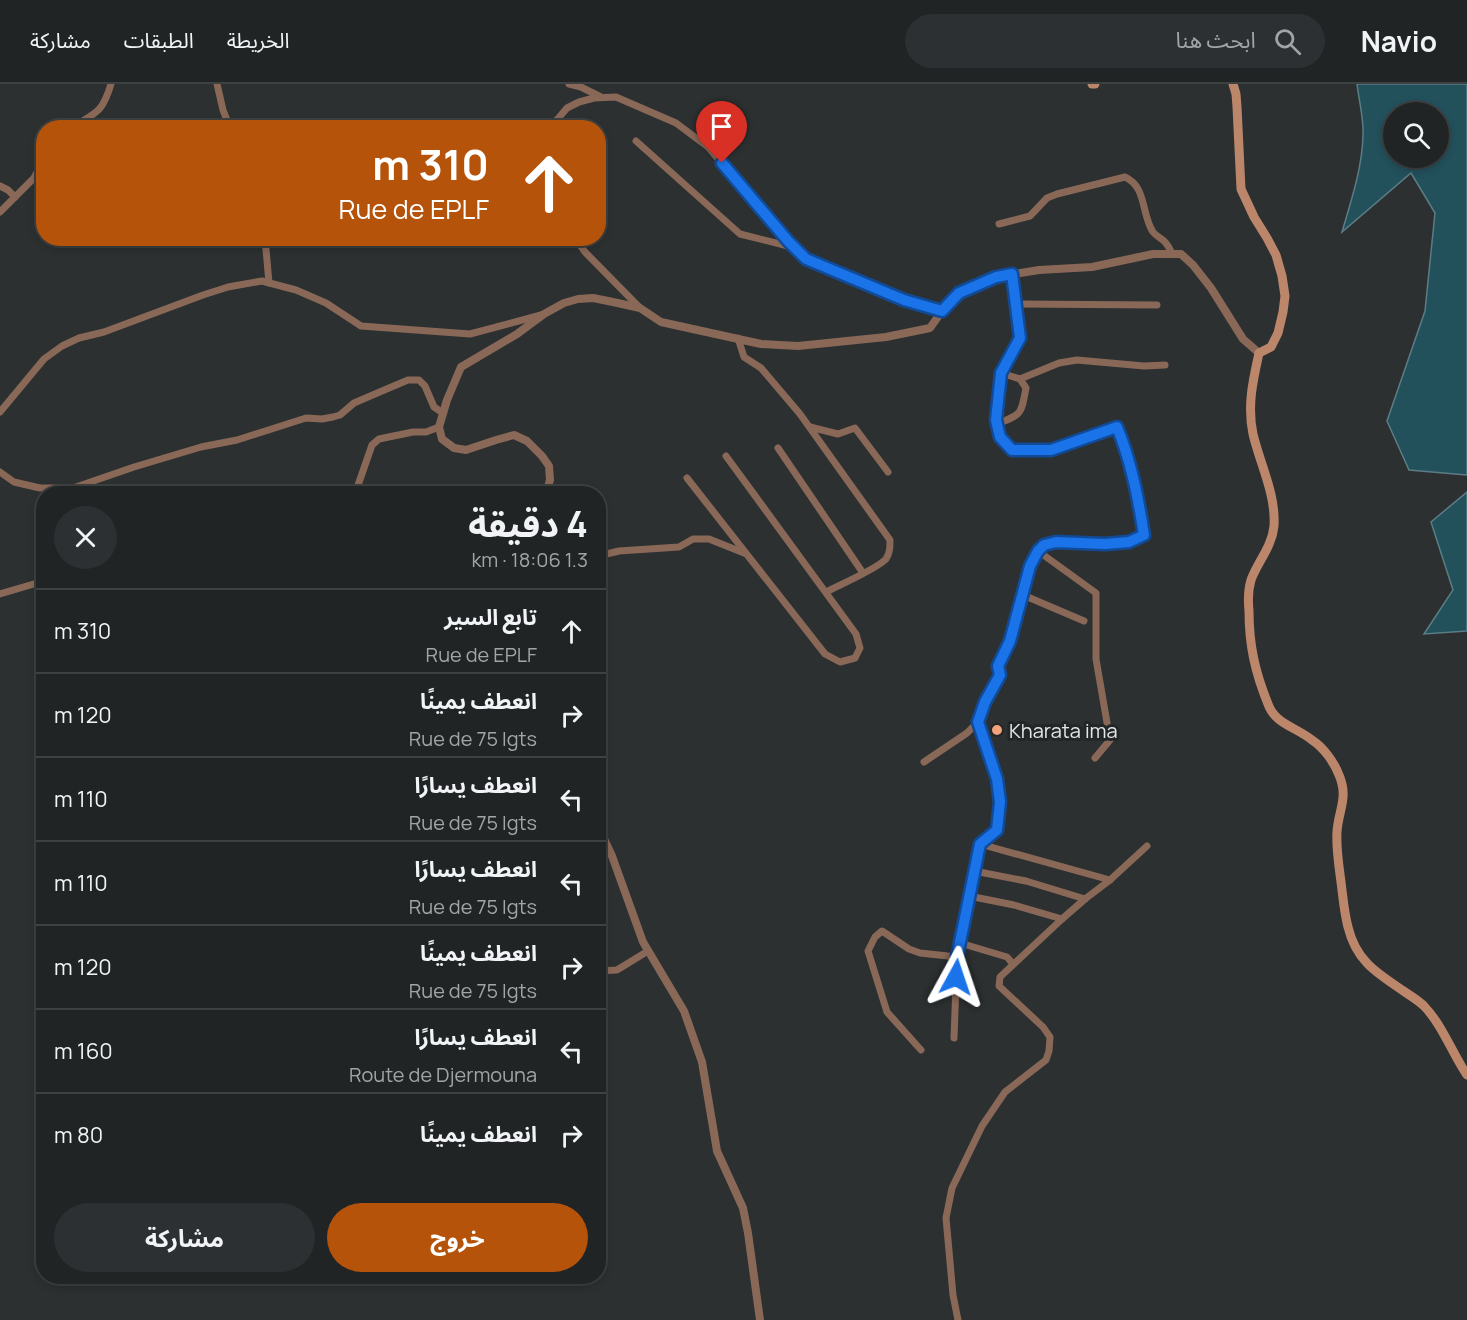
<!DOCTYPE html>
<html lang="ar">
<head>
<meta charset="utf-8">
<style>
	:root { --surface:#212425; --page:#2d3032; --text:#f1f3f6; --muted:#a2a4a7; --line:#3e4142; --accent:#b45309 }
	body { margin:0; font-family:Manrope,"Noto Sans Arabic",sans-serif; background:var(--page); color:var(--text); direction:rtl; height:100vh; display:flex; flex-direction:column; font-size:22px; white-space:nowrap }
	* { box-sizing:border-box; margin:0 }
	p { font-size:20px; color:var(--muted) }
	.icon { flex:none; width:33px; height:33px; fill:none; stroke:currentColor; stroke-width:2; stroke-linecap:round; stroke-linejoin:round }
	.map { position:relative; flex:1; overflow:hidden; direction:ltr }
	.drawer { position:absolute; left:36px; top:402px; width:570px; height:798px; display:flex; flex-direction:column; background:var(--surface); border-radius:24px; box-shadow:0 3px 9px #0003,0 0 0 2px var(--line); direction:rtl }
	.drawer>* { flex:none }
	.hud { position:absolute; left:36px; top:36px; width:570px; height:126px; border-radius:24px; box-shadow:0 3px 9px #0003,0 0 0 2px var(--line); direction:rtl; background:#b45309; color:#fff; overflow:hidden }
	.fabs { position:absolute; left:1383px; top:18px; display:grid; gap:12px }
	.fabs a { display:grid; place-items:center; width:66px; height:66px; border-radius:50%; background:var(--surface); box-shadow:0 3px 9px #0003,0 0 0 2px var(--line); font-size:30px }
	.pin { position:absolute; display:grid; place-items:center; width:51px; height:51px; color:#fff; margin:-62px -26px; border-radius:50% 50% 50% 0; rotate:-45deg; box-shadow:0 0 6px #0007 }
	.pin .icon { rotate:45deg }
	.me { position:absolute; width:66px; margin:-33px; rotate:5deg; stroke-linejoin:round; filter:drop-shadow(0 0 4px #0008) }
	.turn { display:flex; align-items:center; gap:21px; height:126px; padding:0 18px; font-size:27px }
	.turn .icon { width:78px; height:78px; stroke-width:2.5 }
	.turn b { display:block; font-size:42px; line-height:51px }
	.round { display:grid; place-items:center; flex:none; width:63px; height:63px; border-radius:32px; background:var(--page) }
	.headline { display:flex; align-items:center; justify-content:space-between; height:102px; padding:0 18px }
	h1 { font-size:36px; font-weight:700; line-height:45px }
	.primary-button { display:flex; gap:12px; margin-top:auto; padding:12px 18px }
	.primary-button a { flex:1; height:69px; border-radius:36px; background:var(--accent); color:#fff; font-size:24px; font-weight:700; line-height:69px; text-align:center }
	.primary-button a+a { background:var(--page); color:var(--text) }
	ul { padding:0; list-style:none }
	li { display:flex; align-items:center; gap:18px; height:84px; padding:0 18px; border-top:2px solid var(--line) }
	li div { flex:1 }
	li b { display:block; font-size:22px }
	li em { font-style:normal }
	header { display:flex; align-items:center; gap:36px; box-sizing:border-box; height:84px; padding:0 30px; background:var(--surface); border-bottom:2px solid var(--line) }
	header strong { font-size:28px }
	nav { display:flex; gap:33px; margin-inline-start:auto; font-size:21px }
	.search { width:420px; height:54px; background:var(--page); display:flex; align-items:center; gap:15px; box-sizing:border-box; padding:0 21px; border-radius:33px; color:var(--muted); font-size:22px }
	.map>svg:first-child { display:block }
</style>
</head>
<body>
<header>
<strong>Navio</strong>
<div class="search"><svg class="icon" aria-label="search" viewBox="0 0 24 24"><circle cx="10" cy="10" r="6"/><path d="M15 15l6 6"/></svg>ابحث هنا</div>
<nav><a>الخريطة</a><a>الطبقات</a><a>مشاركة</a></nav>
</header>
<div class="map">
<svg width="1467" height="1236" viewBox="0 0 1467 1236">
	<rect width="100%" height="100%" fill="#2c3031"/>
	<!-- water -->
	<g fill="#22505b" stroke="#5c7d85" stroke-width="1.5" fill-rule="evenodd">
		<path d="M1357,0H1467V391L1409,386L1387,337L1425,227L1435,129L1411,89L1342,148C1351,117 1362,85 1363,52C1364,35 1359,17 1357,0ZM1394,28H1438V74H1394Z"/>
		<path d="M1467,408V547L1424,550L1453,506L1431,438Z"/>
	</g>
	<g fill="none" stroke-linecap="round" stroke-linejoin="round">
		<!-- minor -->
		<g stroke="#896857" stroke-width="7">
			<path d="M217,0L223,26L230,44"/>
			<path d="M569,0L581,3L601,13"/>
			<path d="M71,44C96,28 102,30 111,0"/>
			<path d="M550,44L567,24L579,18L594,14L616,13L676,39L708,63L788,157L806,175L904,216L942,227"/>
			<path d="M636,57L740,150L792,163"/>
			<path d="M0,102L8,106L15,113"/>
			<path d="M0,128L34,94L44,75"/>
			<path d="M999,140L1030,132L1047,114L1057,110L1125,93C1147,103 1141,130 1153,148C1156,152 1161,154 1164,157C1168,161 1170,165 1172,170"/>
			<path d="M265,154L269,199"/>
			<path d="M575,154L585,168L640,224"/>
			<path d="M1012,190L1020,254L1001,289L996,336L1000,353L1012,366L1051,365L1117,343C1131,378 1138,413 1144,451L1129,458L1105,460L1056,458L1044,461L1038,467L1096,509V575L1110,656L1095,674"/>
			<path d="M1017,220L1157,221"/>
			<path d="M738,254L744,273L761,284L800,330L890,456C890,463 890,469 886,475C877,485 839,501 826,508"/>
			<path d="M1001,289L1020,295L1059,279L1077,276L1144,282L1165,281"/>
			<path d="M0,328L44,275L62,262L79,254L104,248L203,211L228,203L262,197L296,206L326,219L361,242L470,250L541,231"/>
			<path d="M997,340C1022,330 1021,331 1026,304L1020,295"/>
			<path d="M810,343L838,350L855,344L888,388"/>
			<path d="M778,364L863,489"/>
			<path d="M0,388L14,398L40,404H73L134,383L201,363L237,356L306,334L322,335L333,333L340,331L354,319L389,304L408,296H419L425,302L434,323L443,329L444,325"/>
			<path d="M687,394L825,570L840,578L855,574L860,564L856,550L726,372"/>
			<path d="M356,407L372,361L379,355L413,348H426L439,343"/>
			<path d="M598,472L619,467L679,463L693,455H709L744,469"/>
			<path d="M0,510L44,497"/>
			<path d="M1023,511L1084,537"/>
			<path d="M978,638L997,695L1000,718L997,746L980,760"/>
			<path d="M924,678L967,649L978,638L985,618L1000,591L998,582L1010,557L1030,482L1038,467"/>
			<path d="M974,787L1026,797L1085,815"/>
			<path d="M969,812L1014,821L1062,835"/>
			<path d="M960,859L1007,873L1013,880"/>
			<path d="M598,887L617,886L648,867"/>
			<path d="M954,954L957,873L980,760L1110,796"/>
			<path d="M921,966L887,928L868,867L875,853L882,847L909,865L920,869L957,873"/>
			<path d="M958,1236L953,1211L946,1134L952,1104L982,1042L1005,1008L1046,976L1049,967L1050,953L1043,943L999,902L1000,893L1062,835L1085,815L1110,796L1147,762"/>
		</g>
		<!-- tertiary -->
		<g stroke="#896857" stroke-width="8">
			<path d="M546,410L550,396L549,382L542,372L527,357L514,351L496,356L466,366L454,364L442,355L439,343L447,316L461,283L517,250L544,230L564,219L578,215L593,214L613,218L640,224L661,238L761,260L798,262L886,253L930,244L942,227L959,209L996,193L1039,186L1092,183L1153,170H1181L1193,181L1211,204L1243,255L1259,269"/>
			<path d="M598,742L612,772L643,858L684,927L702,978L717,1067L743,1124L748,1149L760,1236"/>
		</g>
		<!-- secondary -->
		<g stroke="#bc866b" stroke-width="9">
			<path d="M1092,0H1095"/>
			<path d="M1233,0L1236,10L1237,23L1241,105L1254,133L1267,154L1276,171L1282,192L1285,212L1283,228L1278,249L1271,263L1259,269C1253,296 1247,322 1253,350C1260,380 1276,410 1274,442C1272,463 1258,477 1251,496C1248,506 1248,517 1249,527C1249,561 1255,588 1268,620C1275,640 1296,643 1312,656C1324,664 1334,678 1339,691C1349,714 1338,727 1337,748C1336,765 1339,782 1341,798C1343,813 1344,828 1348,843C1356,876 1375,888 1402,906C1409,911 1418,916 1424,922C1443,942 1452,969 1467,991"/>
		</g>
	</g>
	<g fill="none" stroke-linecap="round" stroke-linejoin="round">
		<!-- route casing -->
		<g stroke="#114b97" stroke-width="15">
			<path id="route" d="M722,79L788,157L806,175L904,216L942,227L959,209L996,193L1012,190L1020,254L1001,289L996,336L1000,353L1012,366H1051L1117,343C1131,377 1138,413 1144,451L1129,458L1105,460L1056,458L1044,461L1038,467L1030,482L1010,557L998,582L1000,591L985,618L978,638L997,695L1000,718L997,746L980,760L957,873L956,893"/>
		</g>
		<!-- route -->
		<use href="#route" stroke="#1a73e8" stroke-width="10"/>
	</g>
	<!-- markers -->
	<circle fill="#f0a27a" stroke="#222627" stroke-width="2" cx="997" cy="646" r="6"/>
	<g text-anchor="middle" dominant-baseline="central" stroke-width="6" stroke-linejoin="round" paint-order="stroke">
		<!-- poi labels -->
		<g font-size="20" fill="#e4e7e7" stroke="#222627" text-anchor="start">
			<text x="1009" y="646">Kharata ima</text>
		</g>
	</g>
</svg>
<div class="fabs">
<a><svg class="icon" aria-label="search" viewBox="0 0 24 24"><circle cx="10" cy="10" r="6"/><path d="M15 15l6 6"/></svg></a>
</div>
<div class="pin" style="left:722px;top:79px;background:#d93025"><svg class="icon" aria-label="arrive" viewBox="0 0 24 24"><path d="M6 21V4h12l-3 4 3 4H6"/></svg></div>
<svg class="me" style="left:956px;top:893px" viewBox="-20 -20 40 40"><path d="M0-17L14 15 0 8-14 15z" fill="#1a73e8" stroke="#fff" stroke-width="4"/></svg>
<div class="hud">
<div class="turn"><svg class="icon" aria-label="ahead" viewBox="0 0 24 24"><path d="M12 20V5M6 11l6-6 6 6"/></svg><div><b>310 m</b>Rue de EPLF</div></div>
</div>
<section class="drawer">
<div class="headline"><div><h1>4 دقيقة</h1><p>1.3 km · 18:06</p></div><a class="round"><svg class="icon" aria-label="close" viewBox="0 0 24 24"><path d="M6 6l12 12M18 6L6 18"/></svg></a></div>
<ul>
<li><svg class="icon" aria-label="ahead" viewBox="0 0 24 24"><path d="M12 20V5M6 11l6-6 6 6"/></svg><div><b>تابع السير</b><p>Rue de EPLF</p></div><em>310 m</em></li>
<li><svg class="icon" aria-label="right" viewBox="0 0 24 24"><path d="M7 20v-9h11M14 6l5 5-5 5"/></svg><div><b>انعطف يمينًا</b><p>Rue de 75 lgts</p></div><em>120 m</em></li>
<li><svg class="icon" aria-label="left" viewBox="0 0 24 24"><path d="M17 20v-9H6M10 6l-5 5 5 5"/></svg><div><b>انعطف يسارًا</b><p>Rue de 75 lgts</p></div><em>110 m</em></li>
<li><svg class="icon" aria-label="left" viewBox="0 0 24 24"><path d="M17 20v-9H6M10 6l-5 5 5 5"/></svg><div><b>انعطف يسارًا</b><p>Rue de 75 lgts</p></div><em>110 m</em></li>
<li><svg class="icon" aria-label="right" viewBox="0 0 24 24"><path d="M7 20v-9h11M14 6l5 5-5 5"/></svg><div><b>انعطف يمينًا</b><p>Rue de 75 lgts</p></div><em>120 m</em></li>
<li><svg class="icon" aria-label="left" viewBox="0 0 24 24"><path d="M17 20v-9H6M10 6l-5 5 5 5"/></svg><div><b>انعطف يسارًا</b><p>Route de Djermouna</p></div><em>160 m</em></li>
<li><svg class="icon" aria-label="right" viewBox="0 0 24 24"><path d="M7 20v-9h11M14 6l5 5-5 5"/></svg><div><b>انعطف يمينًا</b></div><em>80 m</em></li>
</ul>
<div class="primary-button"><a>خروج</a><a>مشاركة</a></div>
</section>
</div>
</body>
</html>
